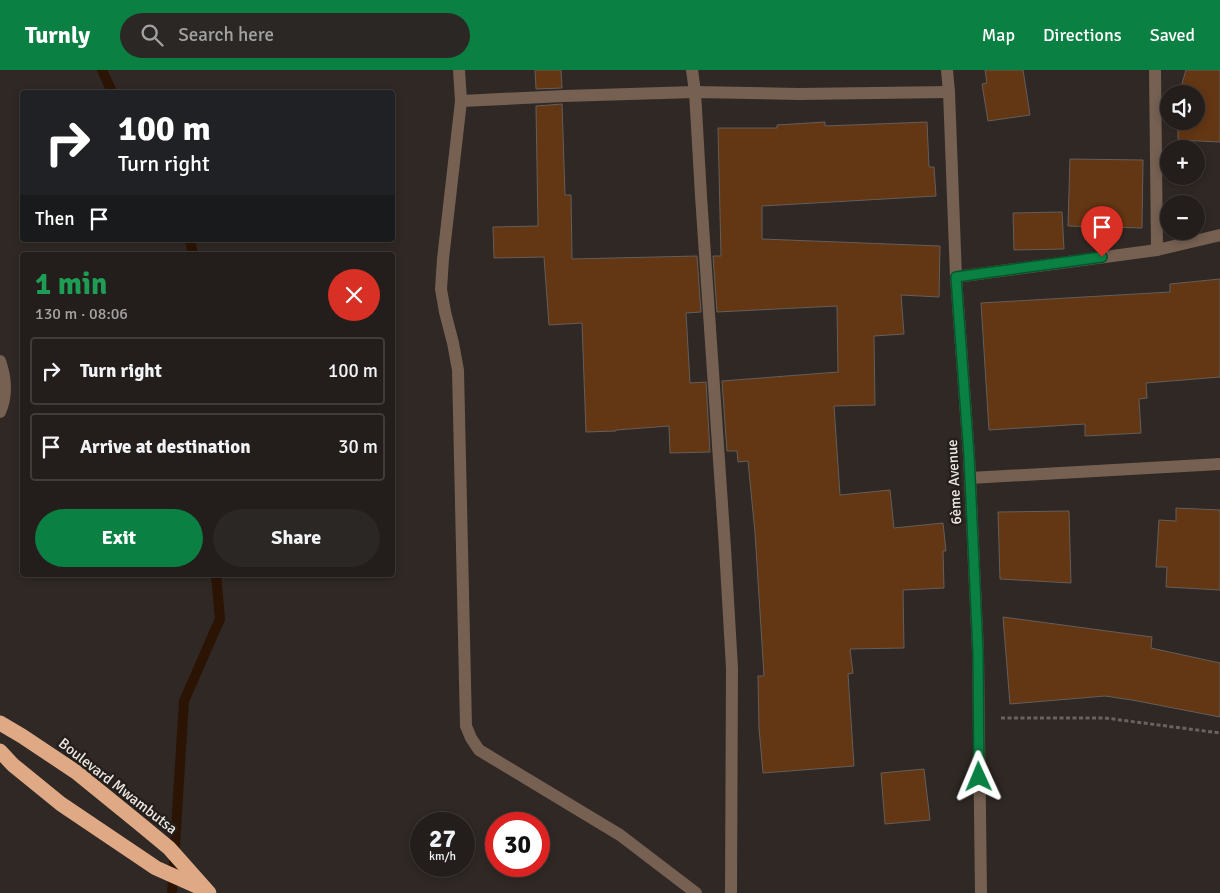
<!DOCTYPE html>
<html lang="en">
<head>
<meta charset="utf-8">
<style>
	:root { --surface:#231e1b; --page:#2b2724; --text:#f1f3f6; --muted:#a3a2a3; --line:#403c3a; --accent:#0b8043 }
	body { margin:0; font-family:Signika,sans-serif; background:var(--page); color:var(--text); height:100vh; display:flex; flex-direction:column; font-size:19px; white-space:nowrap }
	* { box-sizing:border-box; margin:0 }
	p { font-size:16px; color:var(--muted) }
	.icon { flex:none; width:28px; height:28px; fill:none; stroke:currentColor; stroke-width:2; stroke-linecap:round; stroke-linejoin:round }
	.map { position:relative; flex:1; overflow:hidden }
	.sheet { position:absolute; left:20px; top:182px; width:375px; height:325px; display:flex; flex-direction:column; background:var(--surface); border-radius:5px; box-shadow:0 2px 8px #0003,0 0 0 1px var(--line) }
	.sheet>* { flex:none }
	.banner { position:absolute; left:20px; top:20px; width:375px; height:152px; border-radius:5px; box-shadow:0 2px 8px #0003,0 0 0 1px var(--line); background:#202124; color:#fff; overflow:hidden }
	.fabs { position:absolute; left:1160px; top:15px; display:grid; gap:10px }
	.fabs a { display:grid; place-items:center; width:45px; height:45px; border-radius:50%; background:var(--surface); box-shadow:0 2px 8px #0003,0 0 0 1px var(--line); font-size:25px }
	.speed { position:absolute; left:410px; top:742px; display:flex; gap:10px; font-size:25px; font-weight:700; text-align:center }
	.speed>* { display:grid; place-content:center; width:65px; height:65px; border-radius:50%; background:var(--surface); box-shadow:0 2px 8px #0003,0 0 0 1px var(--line); line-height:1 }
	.speed small { font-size:12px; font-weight:400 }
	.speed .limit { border:8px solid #d22; background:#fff; color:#111 }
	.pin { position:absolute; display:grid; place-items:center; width:42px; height:42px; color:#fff; margin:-51px -21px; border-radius:50% 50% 50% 0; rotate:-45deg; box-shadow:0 0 5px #0007 }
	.pin .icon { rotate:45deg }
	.me { position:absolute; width:55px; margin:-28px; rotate:359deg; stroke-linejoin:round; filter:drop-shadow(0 0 4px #0008) }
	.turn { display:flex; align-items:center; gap:18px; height:105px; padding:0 15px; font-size:22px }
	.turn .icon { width:65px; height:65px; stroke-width:2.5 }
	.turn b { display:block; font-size:35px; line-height:42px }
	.then { display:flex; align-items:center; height:48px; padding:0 15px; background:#0003; gap:10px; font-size:19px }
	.round { display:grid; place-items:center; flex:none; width:52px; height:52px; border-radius:26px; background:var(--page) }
	.summary { display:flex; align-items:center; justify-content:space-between; height:85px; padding:0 15px }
	h1 { font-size:30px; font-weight:800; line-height:38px; color:#1e9e55 }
	.primary-button { display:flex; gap:10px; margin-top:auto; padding:10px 15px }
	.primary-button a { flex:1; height:58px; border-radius:30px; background:var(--accent); color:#fff; font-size:20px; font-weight:800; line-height:58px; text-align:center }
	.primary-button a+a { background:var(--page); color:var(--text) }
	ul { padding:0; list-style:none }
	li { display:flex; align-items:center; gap:15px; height:68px; margin:0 10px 8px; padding:0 5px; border:2px solid var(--line); border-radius:5px }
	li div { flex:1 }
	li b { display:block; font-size:19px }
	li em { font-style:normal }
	header { display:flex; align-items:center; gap:30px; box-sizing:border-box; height:70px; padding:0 25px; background:var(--accent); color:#fff }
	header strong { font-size:24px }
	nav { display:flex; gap:28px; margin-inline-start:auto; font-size:18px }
	.search { width:350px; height:45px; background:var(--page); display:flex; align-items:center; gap:12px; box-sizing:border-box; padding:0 18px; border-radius:28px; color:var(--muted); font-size:19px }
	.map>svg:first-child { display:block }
</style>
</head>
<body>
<header>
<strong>Turnly</strong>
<div class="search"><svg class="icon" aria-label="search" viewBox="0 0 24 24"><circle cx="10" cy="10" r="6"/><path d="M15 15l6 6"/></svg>Search here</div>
<nav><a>Map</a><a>Directions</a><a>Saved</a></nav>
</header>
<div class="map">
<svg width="1220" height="823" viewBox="0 0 1220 823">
	<rect width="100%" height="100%" fill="#2f2824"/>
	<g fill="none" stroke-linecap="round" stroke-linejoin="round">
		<!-- stream -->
		<g stroke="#2c1404" stroke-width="10">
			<path d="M102,0L112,22"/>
			<path d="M190,170L193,185"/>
			<path d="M172,823L184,631L220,549L216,505"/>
		</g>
	</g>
	<!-- building -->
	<g fill="#633614" stroke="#655e59">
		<path d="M535,0H561L562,18L536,19Z"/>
		<path d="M985,0H1023L1030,45L988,51L982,14L987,13Z"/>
		<path d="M1186,0H1220V72L1178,70V51H1196V24H1179Z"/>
		<path d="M562,34L565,125H571L572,189L697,186L701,242L686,243L690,313L706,312L710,382L670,383L669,356L616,360V361L586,362L582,253L549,255L544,187L494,188L493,157L538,156L536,36Z"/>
		<path d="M825,52V56L927,52L929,97H934L936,126L762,136V169L940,176L939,227L901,225L904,264L874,266L875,335L834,336L840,425L890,420L894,458L943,453L946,481H943L944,518L903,520L904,578L850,579L853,603L848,604L854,696L763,703L759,658L758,606H764L755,463L748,391L738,392L737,381H727L722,311L838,302L837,236L717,242L713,186H721L718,58H777V55Z"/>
		<path d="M1070,89L1143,90L1142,158L1068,156Z"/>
		<path d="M1062,142L1064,179L1014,180L1013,143Z"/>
		<path d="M1220,209V307L1146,313L1147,328L1139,329L1141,363L1085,366V354L989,360L981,233L1170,222V214Z"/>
		<path d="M1176,438L1220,440V520L1166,517L1167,497H1156L1159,450L1176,451Z"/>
		<path d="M1069,441L1071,513L1000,509L998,442Z"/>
		<path d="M1003,547L1152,567L1151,578L1220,593V647L1132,630L1105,626L1010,634Z"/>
		<path d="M924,699L930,750L885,754L881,703Z"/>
	</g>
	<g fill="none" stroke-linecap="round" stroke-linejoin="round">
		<!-- path -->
		<path stroke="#69625f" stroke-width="3" stroke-dasharray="4 2.5" stroke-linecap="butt" d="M1001,648H1105L1220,663"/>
		<!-- street -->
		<g stroke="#756052" stroke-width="12">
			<path d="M459,0L461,31L443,189L441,219L445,242L453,273L458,300L466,656L471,668L479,680L620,765L696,823"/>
			<path d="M692,0L695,22L701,126L725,478L732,598L731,823"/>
			<path d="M947,0L949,22L956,207L969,386L978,582L981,823"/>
			<path d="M1155,0L1157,180"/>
			<path d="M461,31L564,26L695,22L799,24L949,22"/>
			<path d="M956,207L1157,180L1220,165"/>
			<path d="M0,291C6,308 7,326 0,342"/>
			<path d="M970,408L1220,394"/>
		</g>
		<!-- highway -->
		<g stroke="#dfa986" stroke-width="15">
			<path d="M0,653L22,666L76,702L140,754L169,778L209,823"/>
			<path d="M0,681L13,695L61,734L156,798L201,818"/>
		</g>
	</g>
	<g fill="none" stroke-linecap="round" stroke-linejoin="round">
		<!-- route casing -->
		<g stroke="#07532c" stroke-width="12">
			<path id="route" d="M979,707L978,582L969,386L956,207L1102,187"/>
		</g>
		<!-- route -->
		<use href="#route" stroke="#0b8043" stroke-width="9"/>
	</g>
	<g text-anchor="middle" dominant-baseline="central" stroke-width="5" stroke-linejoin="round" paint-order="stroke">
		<!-- street labels -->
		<g font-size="15" fill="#ece8e6" stroke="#251f1b">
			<text transform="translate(954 412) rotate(-93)">6ème Avenue</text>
			<text transform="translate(118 716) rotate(38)">Boulevard Mwambutsa</text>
		</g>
	</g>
</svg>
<div class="fabs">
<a><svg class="icon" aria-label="sound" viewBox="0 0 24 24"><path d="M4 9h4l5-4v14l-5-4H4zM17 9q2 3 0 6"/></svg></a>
<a>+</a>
<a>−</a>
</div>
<div class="speed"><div>27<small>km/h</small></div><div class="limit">30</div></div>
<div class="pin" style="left:1102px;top:187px;background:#d93025"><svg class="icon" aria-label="arrive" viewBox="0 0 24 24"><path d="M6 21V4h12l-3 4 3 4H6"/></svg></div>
<svg class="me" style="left:979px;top:707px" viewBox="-20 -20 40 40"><path d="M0-17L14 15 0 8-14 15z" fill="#0b8043" stroke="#fff" stroke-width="4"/></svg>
<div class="banner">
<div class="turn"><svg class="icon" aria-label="right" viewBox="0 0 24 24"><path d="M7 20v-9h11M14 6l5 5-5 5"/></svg><div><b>100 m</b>Turn right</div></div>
<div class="then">Then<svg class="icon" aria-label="arrive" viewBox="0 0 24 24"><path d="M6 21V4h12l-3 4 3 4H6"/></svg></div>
</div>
<section class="sheet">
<div class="summary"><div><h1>1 min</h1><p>130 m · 08:06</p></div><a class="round" style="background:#d93025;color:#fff"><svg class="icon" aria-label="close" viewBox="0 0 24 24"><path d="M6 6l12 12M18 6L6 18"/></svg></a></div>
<ul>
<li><svg class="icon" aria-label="right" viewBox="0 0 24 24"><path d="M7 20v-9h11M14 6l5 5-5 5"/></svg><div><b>Turn right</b></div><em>100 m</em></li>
<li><svg class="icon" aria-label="arrive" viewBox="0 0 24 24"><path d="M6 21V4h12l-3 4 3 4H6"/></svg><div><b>Arrive at destination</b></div><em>30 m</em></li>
</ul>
<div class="primary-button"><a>Exit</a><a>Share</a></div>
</section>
</div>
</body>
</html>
